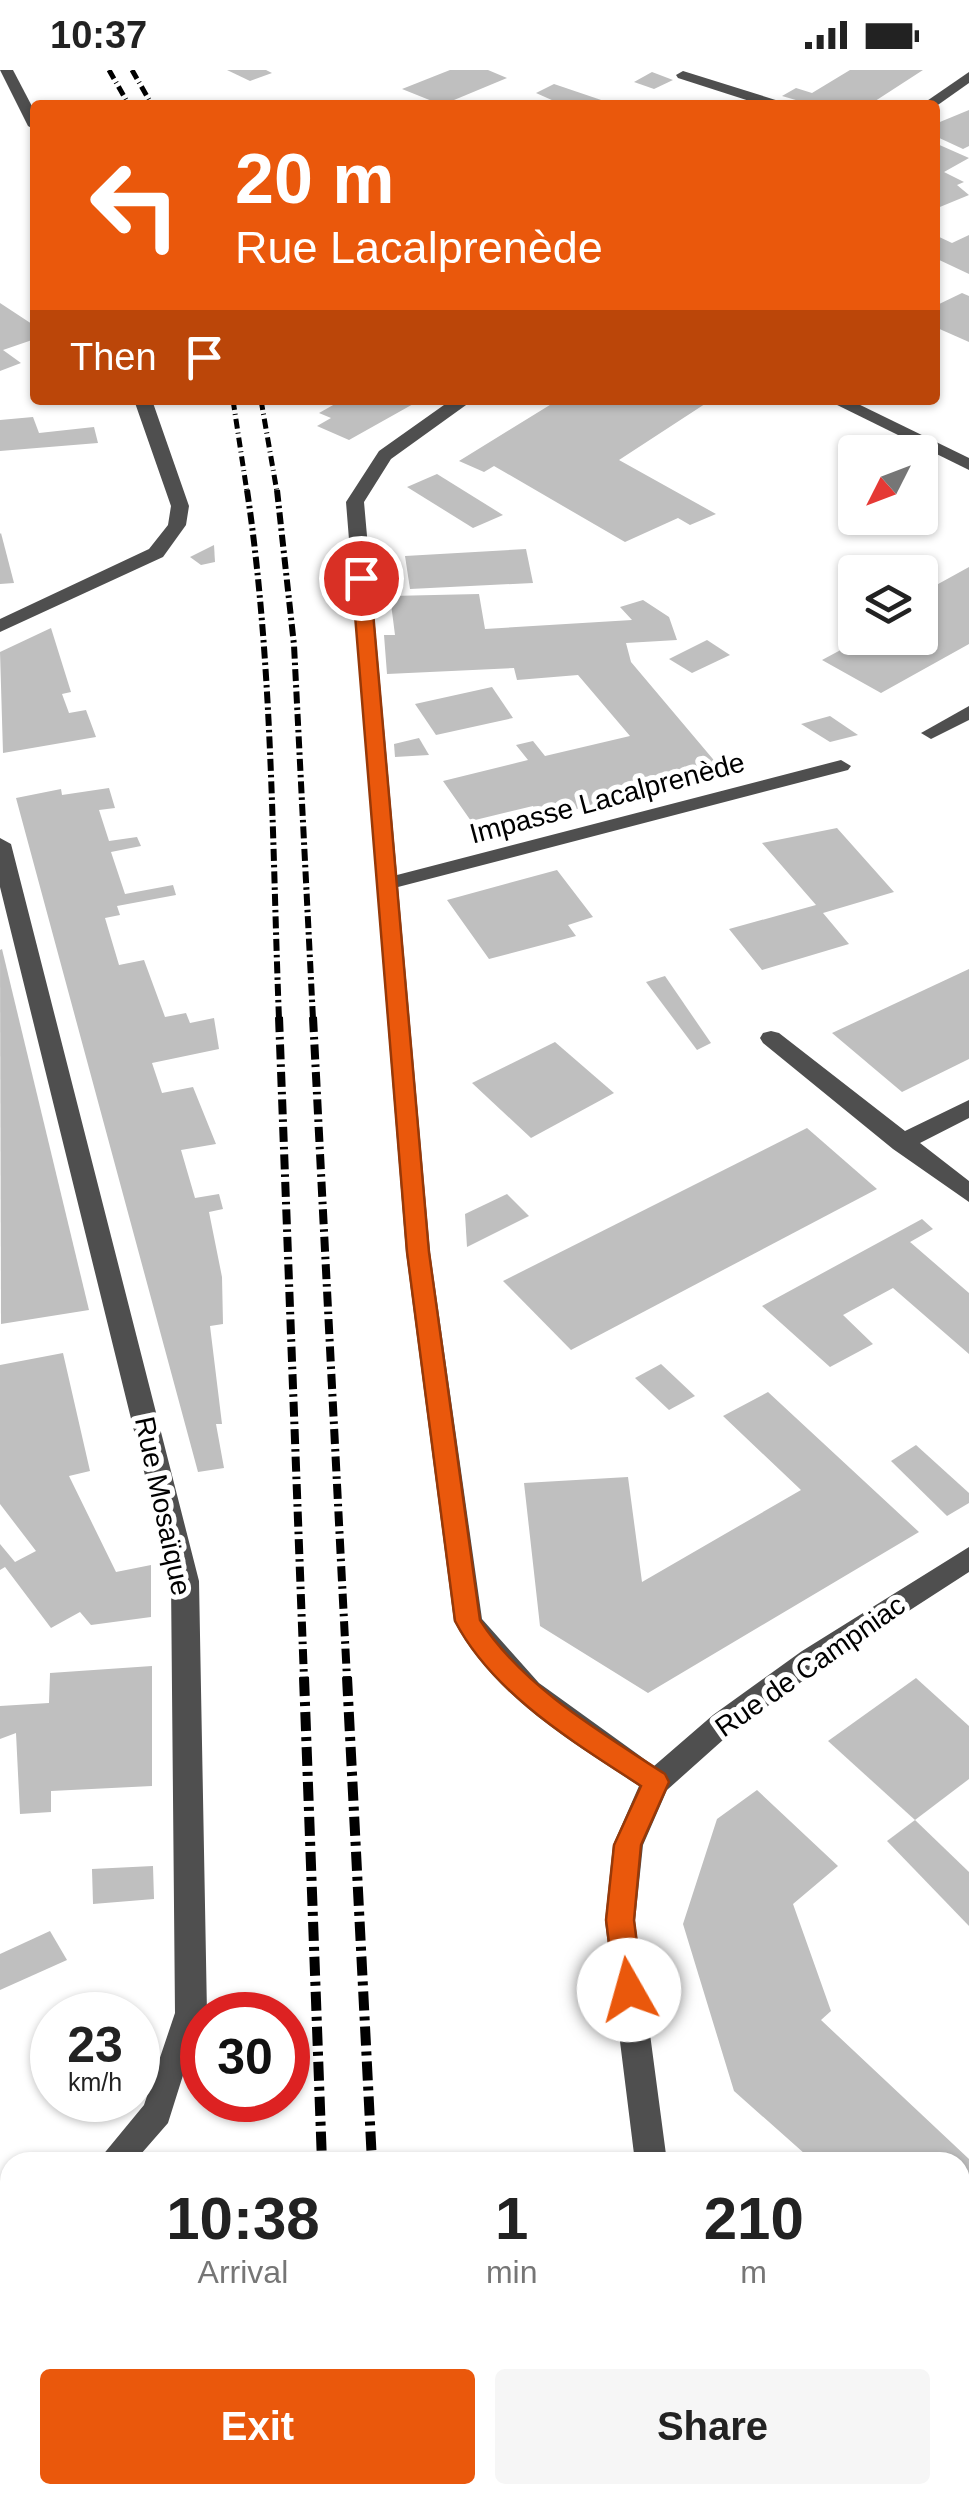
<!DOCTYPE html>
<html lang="en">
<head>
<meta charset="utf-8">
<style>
	:root { --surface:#fff; --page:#f6f6f6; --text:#222; --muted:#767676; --accent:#ea580c }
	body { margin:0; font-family:Arial,sans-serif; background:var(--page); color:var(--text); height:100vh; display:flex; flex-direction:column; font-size:38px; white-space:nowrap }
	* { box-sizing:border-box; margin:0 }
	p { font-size:32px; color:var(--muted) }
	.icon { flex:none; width:55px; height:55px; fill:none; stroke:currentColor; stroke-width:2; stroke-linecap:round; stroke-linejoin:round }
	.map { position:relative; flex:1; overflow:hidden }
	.sheet { position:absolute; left:0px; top:2082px; width:970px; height:352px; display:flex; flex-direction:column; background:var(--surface); border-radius:30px 30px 0 0; box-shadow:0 2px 8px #0004 }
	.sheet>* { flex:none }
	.top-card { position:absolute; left:30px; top:30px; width:910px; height:305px; border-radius:10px; box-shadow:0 2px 8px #0004; background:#ea580c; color:#fff; overflow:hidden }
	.needle { width:65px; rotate:228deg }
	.tools { position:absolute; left:838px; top:365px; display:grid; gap:20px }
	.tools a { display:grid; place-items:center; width:100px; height:100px; border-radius:10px; background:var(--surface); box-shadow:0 2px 8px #0004; font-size:50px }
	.speed { position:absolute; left:30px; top:1922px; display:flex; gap:20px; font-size:50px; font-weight:700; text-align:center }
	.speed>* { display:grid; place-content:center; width:130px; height:130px; border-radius:50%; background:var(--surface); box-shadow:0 2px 8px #0004; line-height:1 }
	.speed small { font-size:25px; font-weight:400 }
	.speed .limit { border:15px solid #d22; background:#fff; color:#111 }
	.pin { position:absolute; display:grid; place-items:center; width:85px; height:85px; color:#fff; margin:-42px; border:5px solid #fff; border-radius:50%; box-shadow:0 2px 10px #0007 }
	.me { position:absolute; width:110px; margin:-55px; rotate:353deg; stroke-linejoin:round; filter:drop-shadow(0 0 8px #0008) }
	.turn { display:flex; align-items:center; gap:35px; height:210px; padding:0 40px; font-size:45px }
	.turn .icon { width:130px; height:130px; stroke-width:2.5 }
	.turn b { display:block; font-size:70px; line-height:85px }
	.then { display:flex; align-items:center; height:95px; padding:0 40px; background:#0003; gap:20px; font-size:38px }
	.eta { display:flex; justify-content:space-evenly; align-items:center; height:170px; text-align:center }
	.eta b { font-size:60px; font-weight:600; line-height:70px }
	.cta { display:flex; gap:20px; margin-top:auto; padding:20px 40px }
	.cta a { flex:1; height:115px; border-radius:10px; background:var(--accent); color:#fff; font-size:40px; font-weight:600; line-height:115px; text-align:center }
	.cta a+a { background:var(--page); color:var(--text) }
	.status { display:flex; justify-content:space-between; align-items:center; height:70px; padding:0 50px; background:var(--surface); direction:ltr }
	.status svg { height:28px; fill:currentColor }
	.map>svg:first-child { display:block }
</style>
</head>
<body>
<div class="status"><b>10:37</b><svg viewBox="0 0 49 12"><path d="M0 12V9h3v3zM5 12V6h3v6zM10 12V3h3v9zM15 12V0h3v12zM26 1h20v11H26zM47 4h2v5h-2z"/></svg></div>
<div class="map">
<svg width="969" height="2434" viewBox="0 0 969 2434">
	<rect width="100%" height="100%" fill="#fff"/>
	<!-- green -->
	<path fill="#d6d6d6" d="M677,2425H885L921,2434H596Z"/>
	<!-- building -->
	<g fill="#bfbfbf">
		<path d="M227,0H266L272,3L250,11Z"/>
		<path d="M450,0H488L507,8L442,35L402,19Z"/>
		<path d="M850,0H923L869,35H813L782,26L796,18L812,23Z"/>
		<path d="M652,2L673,10L654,19L634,12Z"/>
		<path d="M554,14L613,34L612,35H563L536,23Z"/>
		<path d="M969,40V76L963,79L935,66V54Z"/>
		<path d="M935,73L969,88L944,102L964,112L957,115L969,125L935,139Z"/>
		<path d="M935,165L952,173L969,165V204L935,188Z"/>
		<path d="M962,223L969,226V272L935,257V236Z"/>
		<path d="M0,233L35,256V269L3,280L21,293L0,301Z"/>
		<path d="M342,330H408L415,333L349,370L317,356L331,348L319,343Z"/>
		<path d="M558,330H711L619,390L716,444L690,455L678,448L625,472L494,396L484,402L459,391Z"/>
		<path d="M33,347L39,363L94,357L98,373L0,381V350Z"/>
		<path d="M437,404L503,445L473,458L407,417Z"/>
		<path d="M1,463L14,513L0,514V464Z"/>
		<path d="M214,475L215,492L201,495L190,487Z"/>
		<path d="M526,479L533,513L410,519L405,486Z"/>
		<path d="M969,497V574L881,623L822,590L863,568H920V524Z"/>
		<path d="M479,524L485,559L632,550L620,537L643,530L669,547L677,570L626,573L631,592L723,701L542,748L533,736L471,751L443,711L528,690L516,675L533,671L545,686L630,666L578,605L517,610L514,598L387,604L384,565H395L390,526Z"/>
		<path d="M51,558L71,622L62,624L69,643L86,640L96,667L3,683L0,582Z"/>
		<path d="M707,570L730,585L692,603L669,589Z"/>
		<path d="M492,617L513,648L436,665L415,634Z"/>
		<path d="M830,646L858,665L830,672L801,654Z"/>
		<path d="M419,668L429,685L395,687L394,674Z"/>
		<path d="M109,718L115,738L99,740L109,771L137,767L141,776L111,782L125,824L173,815L176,825L117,836L120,845L105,848L119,895L144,890L165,947L186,943L190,953L214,948L219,979L152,993L162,1023L193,1017L216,1074L181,1080L195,1128L219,1124L223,1139L209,1142L222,1207L223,1254L210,1256L222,1354H216L224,1398L198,1402L16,728L61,719L62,725Z"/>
		<path d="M837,758L894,822L823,843L849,874L762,900L729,859L816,835L762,773Z"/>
		<path d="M557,800L593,847L568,855L576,866L489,889L447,830Z"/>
		<path d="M2,879L89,1240L1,1254L0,880Z"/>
		<path d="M969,899V989L902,1022L832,963Z"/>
		<path d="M665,906L711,973L697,980L646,912Z"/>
		<path d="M555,972L614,1023L531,1068L472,1013Z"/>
		<path d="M807,1058L877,1119L571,1280L503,1211Z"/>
		<path d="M507,1124L529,1146L467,1177L465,1144Z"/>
		<path d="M922,1149L933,1159L910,1172L969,1223V1284L893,1218L843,1245L873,1274L830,1297L762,1236Z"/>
		<path d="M63,1283L90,1401L69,1406L116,1502L151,1495V1547L91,1555L80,1542L51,1558L5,1497L0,1500V1474L15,1492L36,1481L0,1434V1295Z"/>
		<path d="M661,1294L695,1326L669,1340L635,1308Z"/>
		<path d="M768,1322L919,1462L648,1623L540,1556L524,1413L628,1407L642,1512L801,1420L723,1346Z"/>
		<path d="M916,1375L969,1423V1433L947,1446L891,1391Z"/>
		<path d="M152,1596V1716L51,1721V1742L20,1744L16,1663L0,1669V1636L49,1633L50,1603Z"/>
		<path d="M916,1608L969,1656V1709L915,1750L828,1671Z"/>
		<path d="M757,1720L838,1796L793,1834L831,1941L821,1950L969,2089V2187L960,2188V2092H814L734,2021L683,1854L717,1749Z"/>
		<path d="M915,1750L969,1802V1856L887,1771Z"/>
		<path d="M153,1796L154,1829L93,1834L92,1799Z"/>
		<path d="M50,1861L67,1890L0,1920V1884Z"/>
	</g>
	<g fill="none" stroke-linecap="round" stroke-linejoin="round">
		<!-- major casing -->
		<g stroke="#dbdbdb" stroke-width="4">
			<g id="major">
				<path d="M960,2278L969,2282V2318L960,2314Z"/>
				<path d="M0,2290L10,2294V2331L0,2327Z"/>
				<path d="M960,2368L969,2371V2408L960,2405Z"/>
			</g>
		</g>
		<!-- path -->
		<path stroke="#717171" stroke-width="8" stroke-dasharray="4 6" stroke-linecap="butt" d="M710,2425L712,2434"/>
		<!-- minor -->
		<g fill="#4f4f4f" fill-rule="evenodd">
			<path d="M0,0H13L35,42V60L28,56Z"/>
			<path d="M683,1L782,32L784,35H762L678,8L676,5Z"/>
			<path d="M969,2V13L935,37L921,35Z"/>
			<path d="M134,330H152L189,436L186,455L163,487L0,562V549L149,479L168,455L171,436Z"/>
			<path d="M451,330H473L391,389L364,432L397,805L841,690L851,696L848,700L398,817L430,1182L482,1549L539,1613L654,1696L713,1645L802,1581L969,1477V1502L822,1597L733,1661L667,1720L643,1775L635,1851L667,2092H635L605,1851L613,1775L639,1716C571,1672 493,1625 454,1551L406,1182L346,432L379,381Z"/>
			<path d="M827,330H850L969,388V400Z"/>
			<path d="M969,636V650L931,669L921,663Z"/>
			<path d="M0,768L11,774L199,1511L207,1943L202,1945L168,2053L134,2092H97L144,2035L175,1943L171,1511L0,817Z"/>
			<path d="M771,961L779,963L905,1061L969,1030V1048L920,1073L969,1111V1132L893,1079L763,973L760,968L763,963Z"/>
			<path d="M10,2184V2222L0,2226V2188Z"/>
		</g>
		<!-- major -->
		<use href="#major" fill="#000" fill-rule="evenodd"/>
		<!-- rail-far3 -->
		<g stroke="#000" stroke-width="5" stroke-dasharray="10 4 1 4" stroke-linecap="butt">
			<path d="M109,0L129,35"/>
			<path d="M132,0L152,35"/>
			<path d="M233,330L247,422"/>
			<path d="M261,330L277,422"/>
		</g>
		<!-- rail-far2 -->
		<g stroke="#000" stroke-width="6" stroke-dasharray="12 4 2.5 4" stroke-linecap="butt">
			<path d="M247,420C273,594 272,774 279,949"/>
			<path d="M277,420L294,575L313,949"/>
		</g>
		<!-- rail-far1 -->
		<g stroke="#000" stroke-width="8" stroke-dasharray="15 5 2.5 5" stroke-linecap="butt">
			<path d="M279,947L304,1609"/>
			<path d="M313,947L347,1609"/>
		</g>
		<!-- rail -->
		<g stroke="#000" stroke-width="10" stroke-dasharray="19 6 4 6" stroke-linecap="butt">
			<path d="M304,1607L322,2092"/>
			<path d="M347,1607L372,2092"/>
			<path d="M335,2425V2434"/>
			<path d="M389,2425L390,2434"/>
		</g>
	</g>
	<!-- route -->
	<path fill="#ea580c" stroke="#983908" stroke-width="2.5" d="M361,503L370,508L429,1182L480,1550C522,1616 600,1662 665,1704L669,1712L641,1775L634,1850L643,1920L639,1929L629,1932L619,1929L615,1920L606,1850L614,1775L641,1716C574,1672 493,1624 455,1551L407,1182L352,508Z"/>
	<g text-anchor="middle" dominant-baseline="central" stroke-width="10" stroke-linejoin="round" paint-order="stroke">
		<!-- street labels -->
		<g font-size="28" fill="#000" stroke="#fff">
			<text transform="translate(607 728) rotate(-15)">Impasse Lacalprenède</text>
			<text transform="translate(163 1436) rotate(78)">Rue Mosaïque</text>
			<text transform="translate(810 1596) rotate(-35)">Rue de Campniac</text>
		</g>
	</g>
</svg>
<div class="tools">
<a><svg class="needle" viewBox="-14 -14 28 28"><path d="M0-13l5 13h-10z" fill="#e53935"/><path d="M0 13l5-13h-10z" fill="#767676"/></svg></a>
<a><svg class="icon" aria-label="layers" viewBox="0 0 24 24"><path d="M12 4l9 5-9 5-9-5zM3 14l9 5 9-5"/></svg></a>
</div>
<div class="speed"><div>23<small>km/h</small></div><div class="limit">30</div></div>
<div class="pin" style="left:361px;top:508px;background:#d93025"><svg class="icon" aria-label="arrive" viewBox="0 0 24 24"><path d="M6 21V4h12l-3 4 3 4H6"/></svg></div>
<svg class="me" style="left:629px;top:1920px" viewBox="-20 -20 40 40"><circle r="19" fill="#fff"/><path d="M0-13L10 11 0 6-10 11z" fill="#ea580c"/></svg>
<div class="top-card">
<div class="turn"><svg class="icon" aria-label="left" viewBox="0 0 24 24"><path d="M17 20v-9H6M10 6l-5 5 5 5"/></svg><div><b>20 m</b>Rue Lacalprenède</div></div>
<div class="then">Then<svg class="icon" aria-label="arrive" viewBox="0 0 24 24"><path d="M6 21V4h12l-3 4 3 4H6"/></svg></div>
</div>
<section class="sheet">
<div class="eta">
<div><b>10:38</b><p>Arrival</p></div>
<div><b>1</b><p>min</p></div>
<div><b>210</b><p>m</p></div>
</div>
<div class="cta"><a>Exit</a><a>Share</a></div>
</section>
</div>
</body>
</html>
